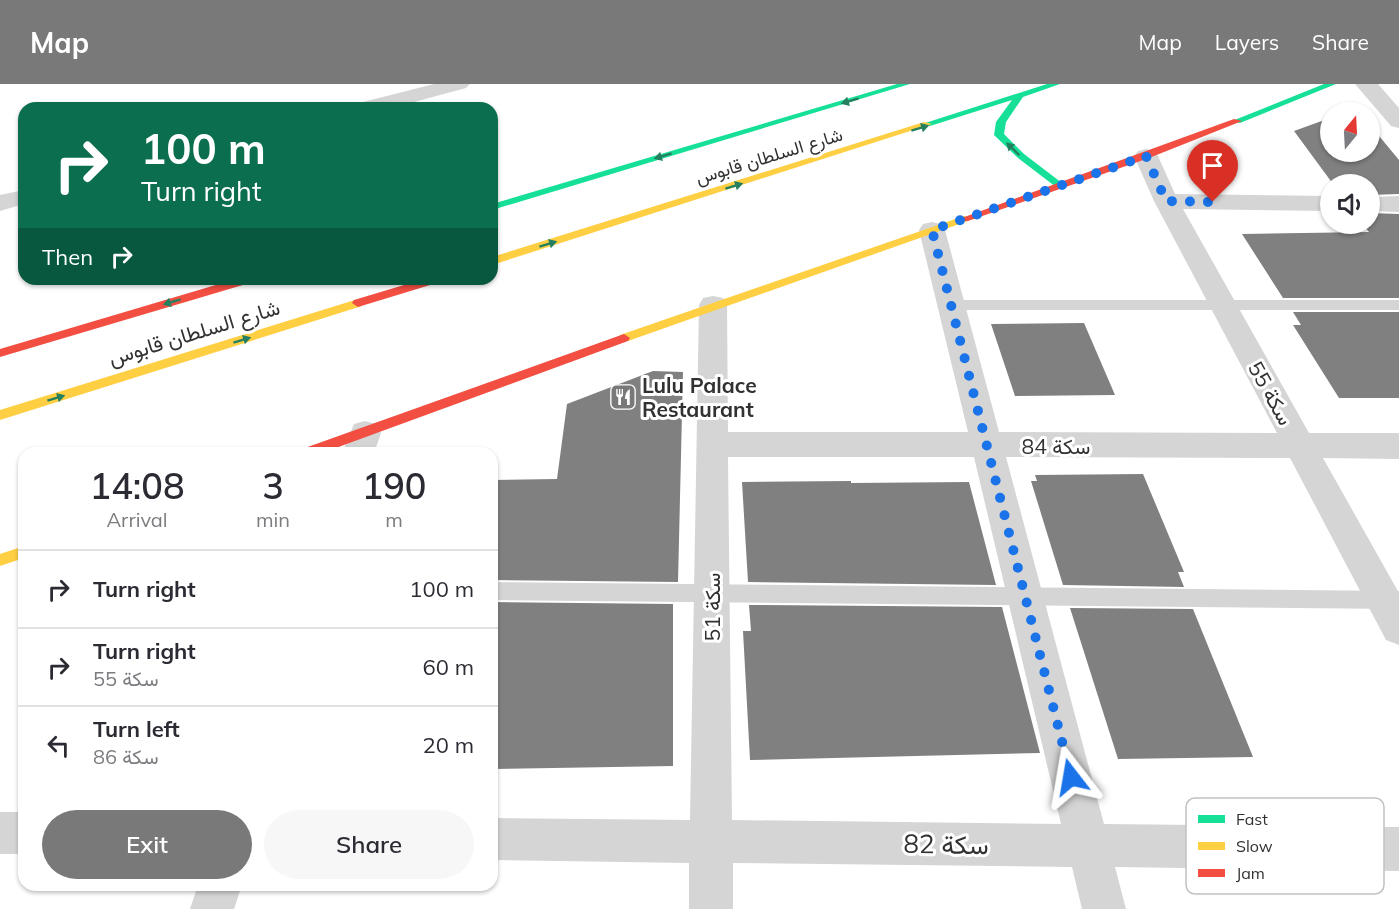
<!DOCTYPE html>
<html lang="en">
<head>
<meta charset="utf-8">
<style>
	:root { --surface:#fff; --page:#f7f7f7; --text:#2b2b33; --muted:#7c7c81; --line:#e1e1e2; --accent:#797979 }
	body { margin:0; font-family:Mulish,Vazirmatn,sans-serif; background:var(--page); color:var(--text); height:100vh; display:flex; flex-direction:column; font-size:22px; white-space:nowrap }
	* { box-sizing:border-box; margin:0 }
	p { font-size:20px; color:var(--muted) }
	.icon { flex:none; width:33px; height:33px; fill:none; stroke:currentColor; stroke-width:2; stroke-linecap:round; stroke-linejoin:round }
	.map { position:relative; flex:1; overflow:hidden }
	.drawer { position:absolute; left:18px; top:363px; width:480px; height:444px; display:flex; flex-direction:column; background:var(--surface); border-radius:18px; box-shadow:0 2px 4px #0004 }
	.drawer>* { flex:none }
	.hud { position:absolute; left:18px; top:18px; width:480px; height:183px; border-radius:18px; box-shadow:0 2px 4px #0004; background:#0b6e4f; color:#fff; overflow:hidden }
	.needle { width:39px; rotate:18deg }
	.fabs { position:absolute; left:1320px; top:18px; display:grid; gap:12px }
	.fabs a { display:grid; place-items:center; width:60px; height:60px; border-radius:50%; background:var(--surface); box-shadow:0 2px 4px #0004; font-size:30px }
	.pin { position:absolute; display:grid; place-items:center; width:51px; height:51px; color:#fff; margin:-62px -26px; border-radius:50% 50% 50% 0; rotate:-45deg; box-shadow:0 0 6px #0007 }
	.pin .icon { rotate:45deg }
	.me { position:absolute; width:66px; margin:-33px; rotate:346deg; stroke-linejoin:round; filter:drop-shadow(0 0 4px #0008) }
	.turn { display:flex; align-items:center; gap:21px; height:126px; padding:0 24px; font-size:27px }
	.turn .icon { width:78px; height:78px; stroke-width:2.5 }
	.turn b { display:block; font-size:42px; line-height:51px }
	.then { display:flex; align-items:center; height:57px; padding:0 24px; background:#0003; gap:12px; font-size:22px }
	.eta { display:flex; justify-content:space-evenly; align-items:center; height:102px; text-align:center }
	.eta b { font-size:36px; font-weight:600; line-height:42px }
	.button { display:flex; gap:12px; margin-top:auto; padding:12px 24px }
	.button a { flex:1; height:69px; border-radius:36px; background:var(--accent); color:#fff; font-size:24px; font-weight:600; line-height:69px; text-align:center }
	.button a+a { background:var(--page); color:var(--text) }
	ul { padding:0; list-style:none }
	li { display:flex; align-items:center; gap:18px; height:78px; padding:0 24px; border-top:2px solid var(--line) }
	li div { flex:1 }
	li b { display:block; font-size:22px }
	li em { font-style:normal }
	header { display:flex; align-items:center; gap:36px; box-sizing:border-box; height:84px; padding:0 30px; background:var(--accent); color:#fff }
	header strong { font-size:28px }
	nav { display:flex; gap:33px; margin-inline-start:auto; font-size:21px }
	.map>svg:first-child { display:block }
</style>
</head>
<body>
<header>
<strong>Map</strong>
<nav><a>Map</a><a>Layers</a><a>Share</a></nav>
</header>
<div class="map">
<svg width="1399" height="825" viewBox="0 0 1399 825">
	<rect width="100%" height="100%" fill="#fff"/>
	<!-- building -->
	<g fill="#808080">
		<path d="M1330,34V68H1370V41L1399,76V110L1370,111V100H1333L1294,47Z"/>
		<path d="M1370,129L1399,130V214H1283L1242,150L1369,148L1362,140H1370Z"/>
		<path d="M1293,228H1399V314H1339L1293,241H1301Z"/>
		<path d="M1084,239L1115,311L1015,312L991,240Z"/>
		<path d="M653,287L683,288L678,498L492,496V396L557,395L567,320Z"/>
		<path d="M1143,390L1184,488H1178L1184,503L1063,501L1031,397H1037L1035,391Z"/>
		<path d="M851,397V399L969,398L996,501L748,498L742,398Z"/>
		<path d="M492,518L673,520V682L492,685Z"/>
		<path d="M749,521L1002,523L1040,669L750,676L743,547H751Z"/>
		<path d="M1070,524L1193,525L1253,673L1118,675Z"/>
	</g>
	<g fill="none" stroke-linecap="round" stroke-linejoin="round">
		<!-- lane -->
		<g fill="#d5d5d5" fill-rule="evenodd">
			<path d="M952,216H1399V226H952L945,221Z"/>
			<path d="M492,498L1399,507V525L492,516Z"/>
		</g>
		<!-- street -->
		<g fill="#d5d5d5" fill-rule="evenodd">
			<path d="M434,0H470L466,4L392,24H356L359,19Z"/>
			<path d="M1355,0H1378L1399,24V44L1391,42Z"/>
			<path d="M1146,65L1154,67L1158,72L1175,110L1330,112V127L1183,125L1309,349H1399V375L1323,374L1399,509V561L1386,556L1290,374L1006,373L1104,740L1399,743V787L1115,783L1126,825H1082L1072,783L733,779V825H689V779L492,776V734L690,736L699,221L703,214L713,212L723,214L727,221L728,348H968L919,146L923,140L932,138L941,140L945,146L999,348L1277,349L1154,117L1134,72L1138,67ZM728,373H974L1061,740L732,736Z"/>
			<path d="M24,106V120L0,127V111Z"/>
			<path d="M1399,112V128L1370,127V113Z"/>
			<path d="M365,337L376,340L381,349L374,369H342L354,340Z"/>
			<rect x="0" y="728" width="24" height="42"/>
			<path d="M198,801H242L234,825H190Z"/>
		</g>
		<!-- fast -->
		<g fill="#16e098" fill-rule="evenodd">
			<path d="M897,0H910L492,126V120Z"/>
			<path d="M1047,0H1060L1023,13L1006,38L1004,50L1024,70L1062,99V103H1056L1018,74L994,51L996,38L1012,16L930,42L922,40Z"/>
			<path d="M1324,0H1336L1240,39L1232,37Z"/>
		</g>
		<!-- slow -->
		<g fill="#ffcf43" fill-rule="evenodd">
			<path d="M924,38L932,40L492,181V173Z"/>
			<path d="M964,132L968,133V137L628,257H620L618,254L620,251Z"/>
			<path d="M358,215L362,216V222L0,336V326Z"/>
			<path d="M24,462V474L0,482V470Z"/>
		</g>
		<!-- jam -->
		<g fill="#f24e42" fill-rule="evenodd">
			<path d="M1234,35L1242,37L1149,74L968,137H960L959,135Z"/>
			<path d="M236,195H254L253,198L0,273V265Z"/>
			<path d="M424,195H441L440,198L358,223L352,219L354,216Z"/>
			<path d="M624,250L630,254L628,257L322,369H301L302,365Z"/>
		</g>
	</g>
	<!-- one-way arrows -->
	<defs><path id="oneway-solid" d="M-6-.8H1V-3.2L6.5 0L1 3.2V.8H-6Z" transform="scale(1.5)"/></defs>
	<g fill="#25805f">
		<use href="#oneway-solid" transform="translate(850 17) rotate(163)"/>
		<use href="#oneway-solid" transform="translate(920 44) rotate(-17)"/>
		<use href="#oneway-solid" transform="translate(1013 65) rotate(-136)"/>
		<use href="#oneway-solid" transform="translate(663 72) rotate(163)"/>
		<use href="#oneway-solid" transform="translate(734 102) rotate(-17)"/>
		<use href="#oneway-solid" transform="translate(548 160) rotate(-17)"/>
		<use href="#oneway-solid" transform="translate(172 218) rotate(163)"/>
		<use href="#oneway-solid" transform="translate(242 256) rotate(-17)"/>
		<use href="#oneway-solid" transform="translate(56 314) rotate(-17)"/>
	</g>
	<g fill="none" stroke-linecap="round" stroke-linejoin="round">
		<!-- route -->
		<path stroke="#1a73e8" stroke-width="10" stroke-dasharray="0 18" d="M1071,693L932,146L1146,72L1166,117L1213,118"/>
	</g>
	<!-- icons -->
	<defs>
		<g id="restaurant-square" transform="scale(1.35)"><rect x="-9" y="-9" width="18" height="18" rx="4" fill="#797979" stroke="#fff"/><path d="M-5-6h1v4h1v-4h1v4h1v-4h1v5L-1.5 .5V6h-2V.5L-5-1ZM5-6V6H3V1.5H1.5Q1.5-4 5-6Z" fill="#fff"/></g>
	</defs>
	<g fill-rule="evenodd">
		<use href="#restaurant-square" x="623" y="313"/>
	</g>
	<g text-anchor="middle" dominant-baseline="central" stroke-width="6" stroke-linejoin="round" paint-order="stroke">
		<!-- far-street labels -->
		<g font-size="18" fill="#313131" stroke="#fff">
			<text transform="translate(769 72) rotate(-17)">شارع السلطان قابوس</text>
		</g>
		<!-- street labels -->
		<g font-size="21" fill="#313131" stroke="#fff">
			<text transform="translate(194 248) rotate(-17)">شارع السلطان قابوس</text>
			<text transform="translate(1271 309) rotate(61)">سكة 55</text>
			<text x="1056" y="362">سكة 84</text>
			<text transform="translate(712 523) rotate(-90)">سكة 51</text>
		</g>
		<!-- poi labels -->
		<g font-size="21" font-weight="bold" fill="#313131" stroke="#fff" text-anchor="start">
			<text x="642" y="301">Lulu Palace<tspan x="642" dy="24">Restaurant</tspan></text>
		</g>
		<!-- near-street labels -->
		<g font-size="26" fill="#313131" stroke="#fff">
			<text transform="translate(946 760) rotate(1)">سكة 82</text>
		</g>
	</g>
	<!-- legend -->
	<rect x="1186" y="714" width="198" height="96" rx="9" fill="#fff" stroke="#c1c1c1" stroke-width="1.5"/>
	<rect x="1198" y="731" width="27" height="8" fill="#16e098"/>
	<rect x="1198" y="758" width="27" height="8" fill="#ffcf43"/>
	<rect x="1198" y="785" width="27" height="8" fill="#f24e42"/>
	<g font-size="16" fill="#313131">
		<text x="1236" y="741">Fast</text>
		<text x="1236" y="768">Slow</text>
		<text x="1236" y="795">Jam</text>
	</g>
</svg>
<div class="fabs">
<a><svg class="needle" viewBox="-14 -14 28 28"><path d="M0-13l5 13h-10z" fill="#e53935"/><path d="M0 13l5-13h-10z" fill="#7c7c81"/></svg></a>
<a><svg class="icon" aria-label="sound" viewBox="0 0 24 24"><path d="M4 9h4l5-4v14l-5-4H4zM17 9q2 3 0 6"/></svg></a>
</div>
<div class="pin" style="left:1213px;top:118px;background:#d93025"><svg class="icon" aria-label="arrive" viewBox="0 0 24 24"><path d="M6 21V4h12l-3 4 3 4H6"/></svg></div>
<svg class="me" style="left:1071px;top:693px" viewBox="-20 -20 40 40"><path d="M0-17L14 15 0 8-14 15z" fill="#1a73e8" stroke="#fff" stroke-width="4"/></svg>
<div class="hud">
<div class="turn"><svg class="icon" aria-label="right" viewBox="0 0 24 24"><path d="M7 20v-9h11M14 6l5 5-5 5"/></svg><div><b>100 m</b>Turn right</div></div>
<div class="then">Then<svg class="icon" aria-label="right" viewBox="0 0 24 24"><path d="M7 20v-9h11M14 6l5 5-5 5"/></svg></div>
</div>
<section class="drawer">
<div class="eta">
<div><b>14:08</b><p>Arrival</p></div>
<div><b>3</b><p>min</p></div>
<div><b>190</b><p>m</p></div>
</div>
<ul>
<li><svg class="icon" aria-label="right" viewBox="0 0 24 24"><path d="M7 20v-9h11M14 6l5 5-5 5"/></svg><div><b>Turn right</b></div><em>100 m</em></li>
<li><svg class="icon" aria-label="right" viewBox="0 0 24 24"><path d="M7 20v-9h11M14 6l5 5-5 5"/></svg><div><b>Turn right</b><p>سكة 55</p></div><em>60 m</em></li>
<li><svg class="icon" aria-label="left" viewBox="0 0 24 24"><path d="M17 20v-9H6M10 6l-5 5 5 5"/></svg><div><b>Turn left</b><p>سكة 86</p></div><em>20 m</em></li>
</ul>
<div class="button"><a>Exit</a><a>Share</a></div>
</section>
</div>
</body>
</html>
